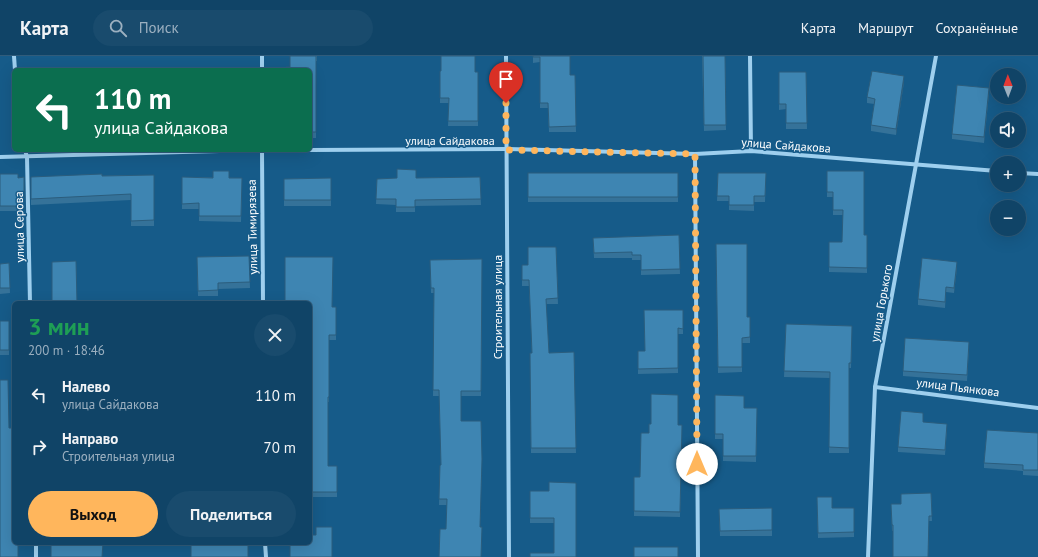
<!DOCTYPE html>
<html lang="ru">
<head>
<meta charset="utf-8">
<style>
	:root { --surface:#104467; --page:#194b6d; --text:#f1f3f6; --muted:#9cb0c0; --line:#305c7b; --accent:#ffb65c }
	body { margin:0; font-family:"PT Sans",sans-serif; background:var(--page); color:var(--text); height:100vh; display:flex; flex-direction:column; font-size:15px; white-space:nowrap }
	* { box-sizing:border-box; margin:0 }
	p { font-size:13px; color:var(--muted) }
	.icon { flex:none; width:22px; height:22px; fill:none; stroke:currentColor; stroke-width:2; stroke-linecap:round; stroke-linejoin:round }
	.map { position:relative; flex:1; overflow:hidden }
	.details { position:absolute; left:12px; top:245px; width:300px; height:244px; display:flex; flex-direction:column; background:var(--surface); border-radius:6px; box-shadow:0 4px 16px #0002,0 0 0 1px var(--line) }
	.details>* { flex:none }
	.hud { position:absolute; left:12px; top:12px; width:300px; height:84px; border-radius:6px; box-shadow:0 4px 16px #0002,0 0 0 1px var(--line); background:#0b6e4f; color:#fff; overflow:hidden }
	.needle { width:26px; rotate:359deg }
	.fabs { position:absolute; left:990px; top:12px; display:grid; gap:8px }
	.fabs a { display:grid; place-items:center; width:36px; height:36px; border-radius:50%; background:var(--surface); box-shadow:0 4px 16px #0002,0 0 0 1px var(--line); font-size:20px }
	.pin { position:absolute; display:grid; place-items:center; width:34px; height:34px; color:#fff; margin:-41px -17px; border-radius:50% 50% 50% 0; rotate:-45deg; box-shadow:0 0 4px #0007 }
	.pin .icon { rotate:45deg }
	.me { position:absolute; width:44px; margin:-22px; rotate:0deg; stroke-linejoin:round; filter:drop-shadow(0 0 3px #0008) }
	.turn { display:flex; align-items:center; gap:14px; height:84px; padding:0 16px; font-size:18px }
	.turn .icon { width:52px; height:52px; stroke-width:2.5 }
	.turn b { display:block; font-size:28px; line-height:34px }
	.round { display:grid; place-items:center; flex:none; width:42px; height:42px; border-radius:21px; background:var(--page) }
	.summary { display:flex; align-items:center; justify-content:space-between; height:68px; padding:0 16px }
	h1 { font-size:24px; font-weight:600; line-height:30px; color:#1e9e55 }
	.button { display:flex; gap:8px; margin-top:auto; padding:8px 16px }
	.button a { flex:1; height:46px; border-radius:24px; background:var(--accent); color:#111; font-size:16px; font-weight:600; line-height:46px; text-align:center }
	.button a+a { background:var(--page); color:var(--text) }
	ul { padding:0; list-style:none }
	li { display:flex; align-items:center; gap:12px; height:52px; padding:0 16px }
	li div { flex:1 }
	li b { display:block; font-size:15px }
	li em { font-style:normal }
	header { display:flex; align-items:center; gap:24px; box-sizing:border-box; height:56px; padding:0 20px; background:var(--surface); border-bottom:1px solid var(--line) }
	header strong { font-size:19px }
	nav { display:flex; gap:22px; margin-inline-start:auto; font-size:14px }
	.search { width:280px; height:36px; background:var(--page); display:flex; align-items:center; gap:10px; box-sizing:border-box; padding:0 14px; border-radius:22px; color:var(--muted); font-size:15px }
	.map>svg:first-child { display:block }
</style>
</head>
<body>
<header>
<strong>Карта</strong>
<div class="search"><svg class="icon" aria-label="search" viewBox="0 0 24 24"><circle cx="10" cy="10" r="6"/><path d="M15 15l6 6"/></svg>Поиск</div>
<nav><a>Карта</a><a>Маршрут</a><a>Сохранённые</a></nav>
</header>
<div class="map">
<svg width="1038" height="501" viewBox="0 0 1038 501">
	<rect width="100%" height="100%" fill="#165b89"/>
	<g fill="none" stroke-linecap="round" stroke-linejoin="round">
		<!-- minor -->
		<g stroke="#9ecfee" stroke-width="4">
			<path d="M14,0L15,14"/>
			<path d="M506,0L509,501"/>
			<path d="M750,0L751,95"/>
			<path d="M262,14V0"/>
			<path d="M25,94L27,101L30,247"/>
			<path d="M262,94L263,247"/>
			<path d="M310,94L507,93L695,98L751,95L997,115"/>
			<path d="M695,98L698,501"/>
			<path d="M0,101L257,94"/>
			<path d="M1019,117L1038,118"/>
			<path d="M875,331L1038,352"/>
			<path d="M36,487V501"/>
			<path d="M265,487L266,501"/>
			<path d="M868,501L875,331L936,0"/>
		</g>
	</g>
	<!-- wall -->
	<g fill="#357299">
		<path d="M290,0H317V5H316V82H310V14L290,11Z"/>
		<path d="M533,0H570V19H575L576,76H549L548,52H540V6L533,7Z"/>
		<path d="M702,0H725L726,74L704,75Z"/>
		<path d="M440,15L478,16V70H448L449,47H440Z"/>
		<path d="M779,16H806L807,73H786V53L779,54Z"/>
		<path d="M904,26L896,79L871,75V69L874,48L867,47V41Z"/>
		<path d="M989,38L984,87L952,83V78Z"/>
		<path d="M827,115L864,179H867V217L829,216V186H842L843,159H833V141H827Z"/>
		<rect x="528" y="117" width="150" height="29"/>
		<path d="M718,117H766L765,146H754V155L729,154V145H717Z"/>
		<path d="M0,118L18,122L24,121V149H18V155H0Z"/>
		<path d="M154,119V170H131V144L31,149V121Z"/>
		<path d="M182,121L242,122L241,166L199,165V153H182Z"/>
		<path d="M480,121L481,149L415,150V156H396V149L376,148L377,123Z"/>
		<path d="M331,122V150H284V123Z"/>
		<path d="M679,179L680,218L641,219V204H632V202H594L593,182Z"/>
		<path d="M716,188L747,261H750V287H742V316L718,317Z"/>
		<path d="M556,191L558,248H546L549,297L574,296L576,397H531L530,297H532L529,230H522V209H528Z"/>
		<path d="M249,200L250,232L218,233V240H198L197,201Z"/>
		<path d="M482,203L481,340H461L446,473L447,449H439L440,409H441L439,340H433L434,237H431L430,204Z"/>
		<path d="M9,207L10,237L0,238V208Z"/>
		<path d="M957,212L954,237L946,236L945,252L918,249V243Z"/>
		<path d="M310,247L332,251H336V284H329V346H328V410H337V441H310Z"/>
		<path d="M683,254V278H678V317L638,318V295H645Z"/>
		<rect x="0" y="265" width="9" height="34"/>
		<path d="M786,268L852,270L851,312H849V397H829L830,322L784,321Z"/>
		<path d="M969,291L967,325L903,320V315Z"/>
		<path d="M715,339L744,352H757L756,406L723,405V383H715Z"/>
		<path d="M923,366L947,373L945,399L898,396V391Z"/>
		<path d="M678,369H682L680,461L634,460V421H640L649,377Z"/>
		<path d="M1033,377H1038V420L1023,419V415L984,412V407Z"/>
		<path d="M576,427L554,497V467H530V435H549Z"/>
		<path d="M931,437L932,465H929L892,475L891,448H901Z"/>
		<path d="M817,441L832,452H854V481L818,482Z"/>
		<path d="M719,453L772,474V480H720Z"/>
	</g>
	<!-- shaded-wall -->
	<g fill="#2b5d7d">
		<path d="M904,20V26L896,79V73Z"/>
		<path d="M989,32V38L984,87V81Z"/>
		<path d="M957,206V212L954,237V232Z"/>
		<path d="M946,231V236L945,252V246Z"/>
	</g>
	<!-- building -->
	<g fill="#3e85b2" stroke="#2b5d7d">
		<path d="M290,0H316V76H310V14H286V11H290Z"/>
		<path d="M441,0H475V16H478V65H448L449,42H440V15H441Z"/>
		<path d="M533,0H570V19H575L576,70L549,71L548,47H540V1H533Z"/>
		<path d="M703,0H725L726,69H704Z"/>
		<path d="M67,12V14H46V13Z"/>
		<path d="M872,15L904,20L896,73L871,69L875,43L867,41Z"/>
		<path d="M779,16H806L807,67H786V48H779Z"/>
		<path d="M957,29L989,32L984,81L952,78Z"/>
		<path d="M397,113L416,114V122L480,121L481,143L415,144V151H396V143H376L377,123L397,122Z"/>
		<path d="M213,115H229V122H242L241,160H199V147L182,148V121L213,122Z"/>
		<path d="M827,115H864V179H867V212L829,211V186H842L843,154H833V136H827Z"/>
		<rect x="528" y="117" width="150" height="24"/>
		<path d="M718,117H766L765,140H754V149H729V140H717Z"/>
		<path d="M0,118H18V122L24,121V143L18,144V150H0Z"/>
		<path d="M102,118V120L154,119V164L131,165V138L31,143V121Z"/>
		<path d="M331,122V144H284V123Z"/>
		<path d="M679,179L680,213L641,214V199H632V196L594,197L593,182Z"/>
		<path d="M716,188H747V261H750V281L742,282V311H718Z"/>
		<path d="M528,191H556L558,242L546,243L549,297L574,296L576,392H531L530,297H532L529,224H522V209H528Z"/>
		<path d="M249,200L250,226L218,227V234L198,235L197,201Z"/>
		<path d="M285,201H333L332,251H336V279H329V341H328V410H337V436H310V247H285Z"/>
		<path d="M922,202L957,206L954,232L946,231L945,246L918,243Z"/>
		<path d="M482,203L481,335H461V365H481L482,403L480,471H482L481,501H439L440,473H446L447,443H439L440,409H441L439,334H433L434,232H431L430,204Z"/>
		<path d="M76,205L77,247H52V206Z"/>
		<path d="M9,207L10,232H0V208Z"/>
		<path d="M644,254H683V273L678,272V312L638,313V295H645Z"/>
		<rect x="0" y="265" width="9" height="29"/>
		<path d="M786,268L852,270L851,307H849V392L829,391L830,316L784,315Z"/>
		<path d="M905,282L969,286L967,319L903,315Z"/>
		<path d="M0,324H8L9,372H14V487H18V501H0Z"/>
		<path d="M651,338L678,339V369H682L680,456L634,455V421H640L641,377H649V368H651Z"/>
		<path d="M715,339L744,340V352H757L756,400H723V378H715Z"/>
		<path d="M901,355L923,357V366L947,368L945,394L898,391Z"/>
		<path d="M987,374L1038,377V414H1023V409L984,407Z"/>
		<path d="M549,426L576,427V501H530V497H554V462H530V435H549Z"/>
		<path d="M931,437L932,460H929L928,501H893V469H892L891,448H901V438Z"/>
		<path d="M817,441H832V452H854V476L818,477Z"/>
		<path d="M772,452V474L720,475L719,453Z"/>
		<path d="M316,471H332V501H290V487H310V479H316Z"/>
		<path d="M51,487H103L102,501H51Z"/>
		<rect x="191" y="487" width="57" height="14"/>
		<rect x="634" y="491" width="44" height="10"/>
	</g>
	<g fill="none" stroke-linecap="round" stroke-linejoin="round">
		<!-- route -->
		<path stroke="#ffb65c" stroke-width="7" stroke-dasharray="0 12.6" d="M506,47V94L695,98L697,408"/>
	</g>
	<g text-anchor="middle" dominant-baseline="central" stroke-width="3" stroke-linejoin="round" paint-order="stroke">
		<!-- street labels -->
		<g font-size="12" fill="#fff" stroke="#165b89">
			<text x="450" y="84">улица Сайдакова</text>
			<text transform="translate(786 89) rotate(4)">улица Сайдакова</text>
			<text transform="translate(19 171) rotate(-91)">улица Серова</text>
			<text transform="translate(252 171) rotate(-91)">улица Тимирязева</text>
			<text transform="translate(881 247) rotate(-80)">улица Горького</text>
			<text transform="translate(497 251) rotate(-90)">Строительная улица</text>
			<text transform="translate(958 331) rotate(7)">улица Пьянкова</text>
		</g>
	</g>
</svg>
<div class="fabs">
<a><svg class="needle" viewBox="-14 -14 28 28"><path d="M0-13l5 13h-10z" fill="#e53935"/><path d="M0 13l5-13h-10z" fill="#9cb0c0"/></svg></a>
<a><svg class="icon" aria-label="sound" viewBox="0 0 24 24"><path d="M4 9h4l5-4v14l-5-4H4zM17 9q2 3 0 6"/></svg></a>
<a>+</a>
<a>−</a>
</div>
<div class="pin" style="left:506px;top:47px;background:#d93025"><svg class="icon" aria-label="arrive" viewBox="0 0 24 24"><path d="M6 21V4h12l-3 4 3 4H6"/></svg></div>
<svg class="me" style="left:697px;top:408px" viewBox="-20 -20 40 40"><circle r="19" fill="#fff"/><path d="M0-13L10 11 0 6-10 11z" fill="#ffb65c"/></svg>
<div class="hud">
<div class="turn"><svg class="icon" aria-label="left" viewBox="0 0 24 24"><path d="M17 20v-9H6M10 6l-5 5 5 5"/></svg><div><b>110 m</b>улица Сайдакова</div></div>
</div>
<section class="details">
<div class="summary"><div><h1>3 мин</h1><p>200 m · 18:46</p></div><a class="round"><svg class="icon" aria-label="close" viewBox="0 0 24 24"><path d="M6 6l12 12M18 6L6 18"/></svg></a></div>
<ul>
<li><svg class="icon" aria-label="left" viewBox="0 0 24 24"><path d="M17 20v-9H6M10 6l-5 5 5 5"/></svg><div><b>Налево</b><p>улица Сайдакова</p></div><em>110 m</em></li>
<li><svg class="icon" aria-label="right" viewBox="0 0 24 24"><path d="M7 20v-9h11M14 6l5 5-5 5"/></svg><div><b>Направо</b><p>Строительная улица</p></div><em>70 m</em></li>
</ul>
<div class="button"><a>Выход</a><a>Поделиться</a></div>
</section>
</div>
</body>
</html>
